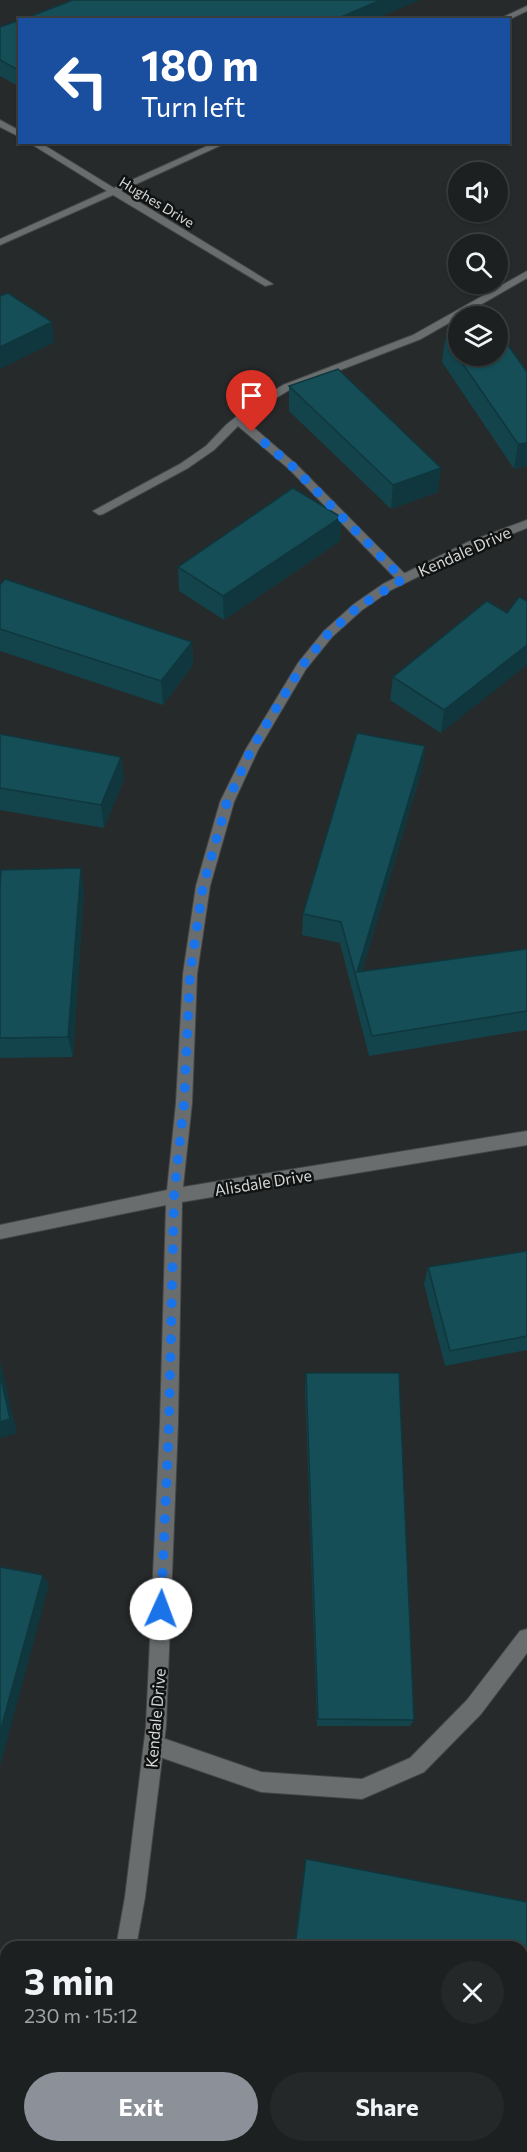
<!DOCTYPE html>
<html lang="en">
<head>
<meta charset="utf-8">
<style>
	:root { --surface:#1d2020; --page:#252829; --text:#f1f3f6; --muted:#a0a3a5; --line:#3b3e3e; --accent:#8c9099 }
	body { margin:0; font-family:Commissioner,sans-serif; background:var(--page); color:var(--text); height:100vh; display:flex; flex-direction:column; font-size:22px; white-space:nowrap }
	* { box-sizing:border-box; margin:0 }
	p { font-size:20px; color:var(--muted) }
	.icon { flex:none; width:33px; height:33px; fill:none; stroke:currentColor; stroke-width:2; stroke-linecap:round; stroke-linejoin:round }
	.map { position:relative; flex:1; overflow:hidden }
	.sheet { position:absolute; left:0px; top:1941px; width:528px; height:212px; display:flex; flex-direction:column; background:var(--surface); border-radius:18px 18px 0 0; box-shadow:0 2px 4px #0004,0 0 0 2px var(--line) }
	.sheet>* { flex:none }
	.hud { position:absolute; left:18px; top:18px; width:492px; height:126px; border-radius:0px; box-shadow:0 2px 4px #0004,0 0 0 2px var(--line); background:#1a4fa0; color:#fff; overflow:hidden }
	.buttons { position:absolute; left:448px; top:162px; display:grid; gap:12px }
	.buttons a { display:grid; place-items:center; width:60px; height:60px; border-radius:50%; background:var(--surface); box-shadow:0 2px 4px #0004,0 0 0 2px var(--line); font-size:30px }
	.pin { position:absolute; display:grid; place-items:center; width:51px; height:51px; color:#fff; margin:-62px -26px; border-radius:50% 50% 50% 0; rotate:-45deg; box-shadow:0 0 6px #0007 }
	.pin .icon { rotate:45deg }
	.me { position:absolute; width:66px; margin:-33px; rotate:2deg; stroke-linejoin:round; filter:drop-shadow(0 0 4px #0008) }
	.turn { display:flex; align-items:center; gap:21px; height:126px; padding:0 24px; font-size:27px }
	.turn .icon { width:78px; height:78px; stroke-width:2.5 }
	.turn b { display:block; font-size:42px; line-height:51px }
	.round { display:grid; place-items:center; flex:none; width:63px; height:63px; border-radius:32px; background:var(--page) }
	.summary { display:flex; align-items:center; justify-content:space-between; height:102px; padding:0 24px }
	h1 { font-size:36px; font-weight:700; line-height:45px }
	.button { display:flex; gap:12px; margin-top:auto; padding:12px 24px }
	.button a { flex:1; height:69px; border-radius:36px; background:var(--accent); color:#fff; font-size:24px; font-weight:700; line-height:69px; text-align:center }
	.button a+a { background:var(--page); color:var(--text) }
	.map>svg:first-child { display:block }
</style>
</head>
<body>
<div class="map">
<svg width="527" height="2152" viewBox="0 0 527 2152">
	<rect width="100%" height="100%" fill="#272a2b"/>
	<g fill="none" stroke-linecap="round" stroke-linejoin="round">
		<!-- lane casing -->
		<g stroke="#434647" stroke-width="2">
			<g id="lane">
				<path d="M527,271V278L421,339L291,389L261,407L245,420L297,465L407,576V582H399L289,469L238,426L214,450L188,468L103,514L99,515L93,511L180,464L206,446L226,425L253,403L283,385L413,335Z"/>
				<path d="M527,1629V1653L481,1714L424,1772L362,1799L261,1792L154,1755L147,1752L144,1745L147,1738L154,1735L261,1772L362,1779L410,1758L467,1700L520,1631Z"/>
			</g>
		</g>
		<!-- street casing -->
		<g stroke="#434647" stroke-width="2">
			<g id="street">
				<path d="M527,6V11L508,20H497Z"/>
				<path d="M0,120L20,131V137L0,127Z"/>
				<path d="M28,142H39L114,188L216,142H228L121,191L273,284L265,286L113,195L0,245V239L107,191Z"/>
				<path d="M527,520V528L476,548L391,590L362,610L332,637L306,669L258,750L234,802L210,886L197,974L192,1103L183,1187L527,1131V1145L182,1202L178,1423L166,1726L145,1897L136,1947H116L125,1897L146,1726L160,1423L166,1205L0,1239V1225L167,1190L176,1103L183,974L196,886L220,802L246,749L298,663L324,631L354,604L383,584L468,542Z"/>
				<path d="M77,2146H99L98,2152H76Z"/>
			</g>
		</g>
		<!-- lane -->
		<use href="#lane" fill="#6a6d6e" fill-rule="evenodd"/>
		<!-- street -->
		<use href="#street" fill="#6a6d6e" fill-rule="evenodd"/>
	</g>
	<!-- wall -->
	<g fill="#13434b">
		<path d="M20,20V87L0,76V27Z"/>
		<path d="M445,338L527,372V466L514,469L442,362Z"/>
		<path d="M289,386L438,492L391,509L289,411Z"/>
		<path d="M341,517L340,541L224,620L179,591L178,567Z"/>
		<path d="M0,585L192,642L193,665L163,705L0,651Z"/>
		<path d="M507,613L441,733L390,700L393,677Z"/>
		<path d="M0,734L121,757L124,779L104,828L0,810Z"/>
		<path d="M425,746L422,769L362,972L527,949V1030L369,1056L340,943L302,935L303,914Z"/>
		<path d="M0,886L84,890L73,1057L0,1058Z"/>
		<path d="M527,1251V1350L445,1366L424,1284L428,1267Z"/>
		<path d="M306,1373L414,1720L410,1726H317L305,1387Z"/>
		<path d="M306,1859L522,1947H294L305,1862Z"/>
	</g>
	<!-- shaded-wall -->
	<g fill="#0f373d">
		<path d="M381,0H420L373,20H334Z"/>
		<path d="M52,322L55,342L0,369V347Z"/>
		<path d="M527,443V466L514,469L518,444Z"/>
		<path d="M441,468L438,492L391,509L393,485Z"/>
		<path d="M341,517L340,541L224,620L223,596Z"/>
		<path d="M192,642L193,665L163,705L161,681Z"/>
		<path d="M527,645V665L441,733L444,710Z"/>
		<path d="M425,746L422,769L358,985L357,972Z"/>
		<path d="M121,757L124,779L104,828L101,805Z"/>
		<path d="M81,868L84,890L73,1057L68,1037Z"/>
		<path d="M0,1360L17,1433L0,1438Z"/>
		<path d="M43,1575L49,1585L0,1767V1732Z"/>
	</g>
	<!-- building -->
	<g fill="#164e57" stroke="#0f373d" stroke-width="1.5">
		<path d="M73,0H381L334,20H21Z"/>
		<path d="M20,20V71L0,60V27Z"/>
		<path d="M8,293L52,322L0,347V296Z"/>
		<path d="M498,331L527,372V443L518,444L445,338L459,335V356H498Z"/>
		<path d="M338,369L441,468L393,485L289,386Z"/>
		<path d="M293,488L341,517L223,596L178,567Z"/>
		<path d="M5,579L192,642L161,681L0,629V585Z"/>
		<path d="M519,597L527,601V645L444,710L393,677L487,601L507,613Z"/>
		<path d="M357,733L425,746L357,972L527,949V1011L372,1036L341,922L303,914Z"/>
		<path d="M0,734L121,757L101,805L0,788Z"/>
		<path d="M81,868L68,1037L0,1038V886L1,870Z"/>
		<path d="M527,1251V1336L450,1351L428,1267Z"/>
		<path d="M306,1373H399L414,1720L318,1719Z"/>
		<path d="M0,1375L10,1419L0,1422Z"/>
		<path d="M0,1567L43,1575L0,1732Z"/>
		<path d="M306,1859L527,1902V2038L522,2037V1947H295Z"/>
	</g>
	<g fill="none" stroke-linecap="round" stroke-linejoin="round">
		<!-- route -->
		<path stroke="#1a73e8" stroke-width="10" stroke-dasharray="0 18" d="M161,1609L169,1423L174,1196L184,1103L190,974L203,886L227,802L252,748L302,666L328,634L358,607L403,579L293,467L252,432"/>
	</g>
	<g text-anchor="middle" dominant-baseline="central" stroke-width="5" stroke-linejoin="round" paint-order="stroke">
		<!-- far-street labels -->
		<g font-size="14" fill="#d5d7d7" stroke="#111313">
			<text transform="translate(157 202) rotate(31)">Hughes Drive</text>
		</g>
		<!-- street labels -->
		<g font-size="16" fill="#d5d7d7" stroke="#111313">
			<text transform="translate(464 551) rotate(-24)">Kendale Drive</text>
			<text transform="translate(263 1182) rotate(-9)">Alisdale Drive</text>
			<text transform="translate(155 1718) rotate(-85)">Kendale Drive</text>
		</g>
	</g>
</svg>
<div class="buttons">
<a><svg class="icon" aria-label="sound" viewBox="0 0 24 24"><path d="M4 9h4l5-4v14l-5-4H4zM17 9q2 3 0 6"/></svg></a>
<a><svg class="icon" aria-label="search" viewBox="0 0 24 24"><circle cx="10" cy="10" r="6"/><path d="M15 15l6 6"/></svg></a>
<a><svg class="icon" aria-label="layers" viewBox="0 0 24 24"><path d="M12 4l9 5-9 5-9-5zM3 14l9 5 9-5"/></svg></a>
</div>
<div class="pin" style="left:252px;top:432px;background:#d93025"><svg class="icon" aria-label="arrive" viewBox="0 0 24 24"><path d="M6 21V4h12l-3 4 3 4H6"/></svg></div>
<svg class="me" style="left:161px;top:1609px" viewBox="-20 -20 40 40"><circle r="19" fill="#fff"/><path d="M0-13L10 11 0 6-10 11z" fill="#1a73e8"/></svg>
<div class="hud">
<div class="turn"><svg class="icon" aria-label="left" viewBox="0 0 24 24"><path d="M17 20v-9H6M10 6l-5 5 5 5"/></svg><div><b>180 m</b>Turn left</div></div>
</div>
<section class="sheet">
<div class="summary"><div><h1>3 min</h1><p>230 m · 15:12</p></div><a class="round"><svg class="icon" aria-label="close" viewBox="0 0 24 24"><path d="M6 6l12 12M18 6L6 18"/></svg></a></div>
<div class="button"><a>Exit</a><a>Share</a></div>
</section>
</div>
</body>
</html>
